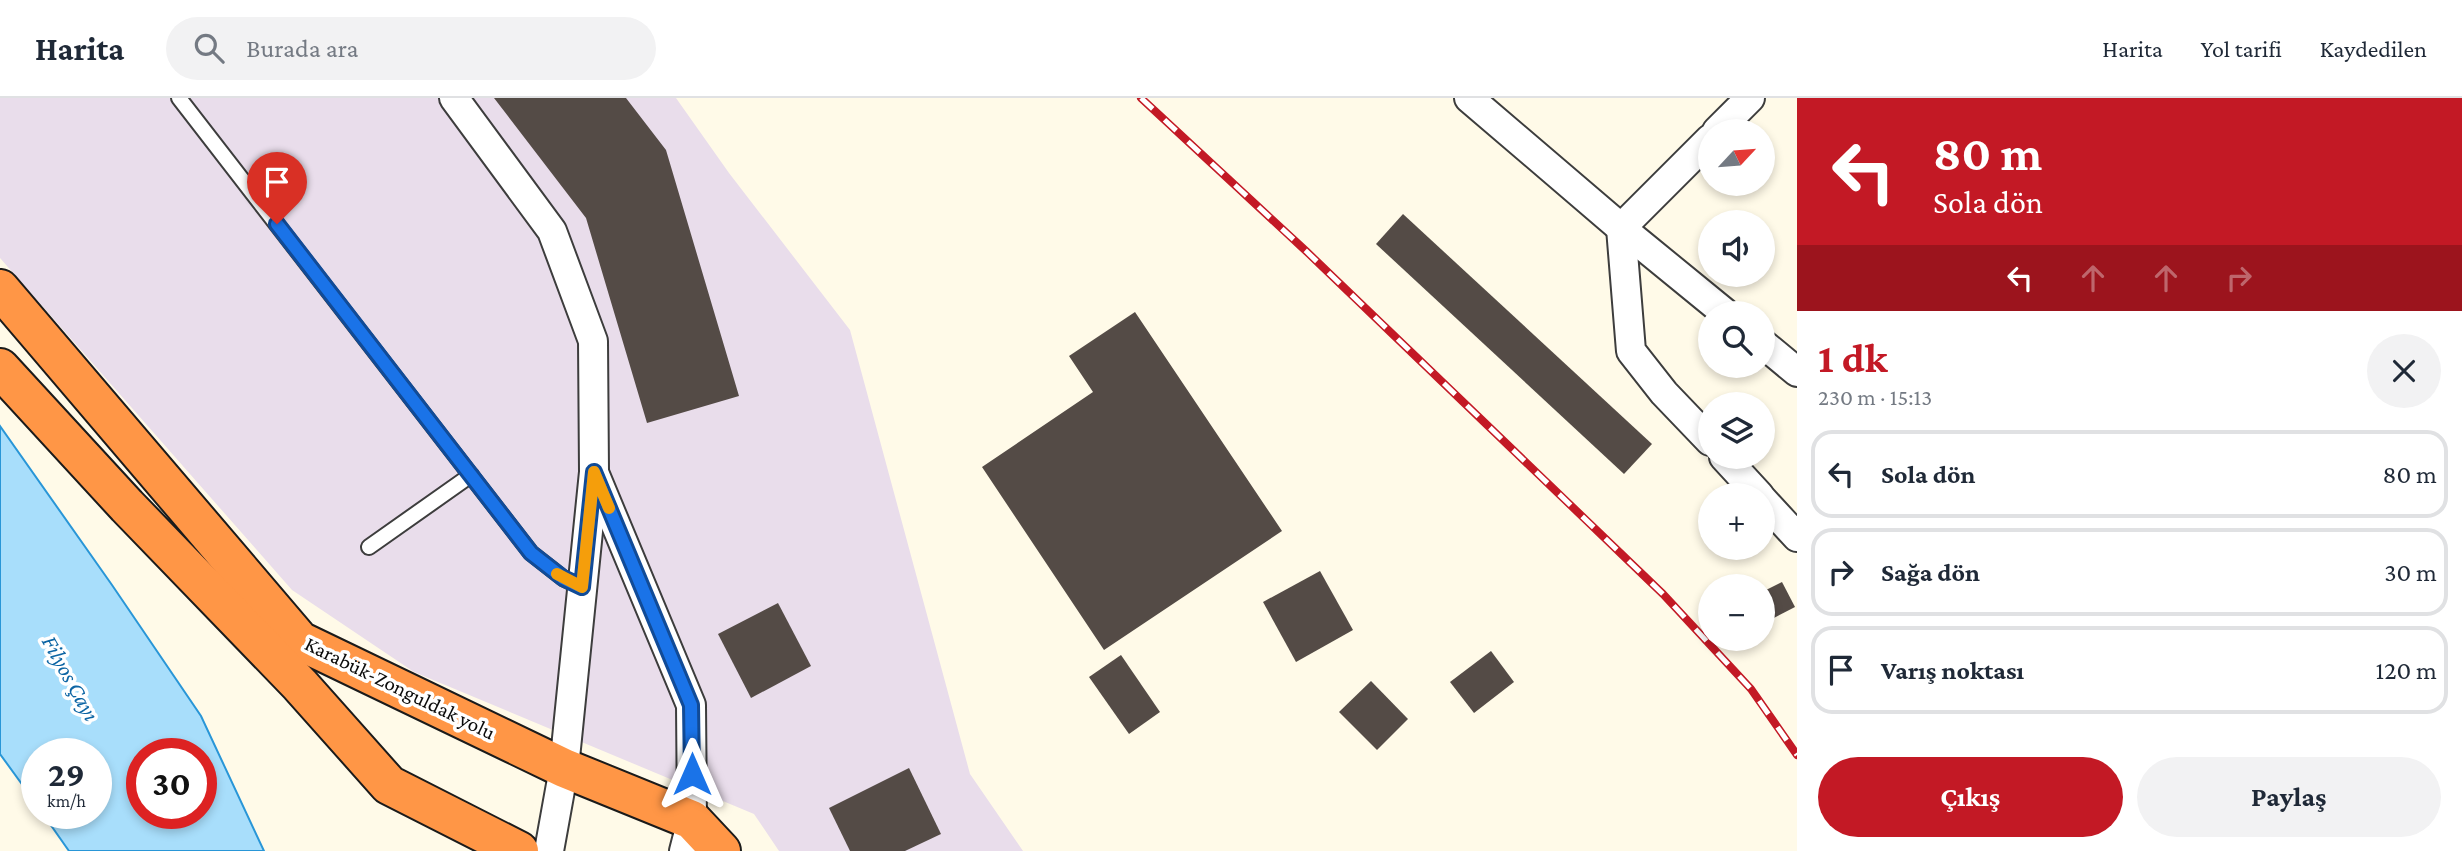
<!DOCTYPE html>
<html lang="tr">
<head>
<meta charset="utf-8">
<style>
	:root { --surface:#fff; --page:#f2f2f3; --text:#1f2937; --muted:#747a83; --line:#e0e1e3; --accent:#c31925 }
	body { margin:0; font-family:"Crimson Pro",serif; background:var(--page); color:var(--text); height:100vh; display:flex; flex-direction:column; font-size:26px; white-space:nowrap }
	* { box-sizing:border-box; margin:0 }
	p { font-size:23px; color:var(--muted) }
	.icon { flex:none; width:38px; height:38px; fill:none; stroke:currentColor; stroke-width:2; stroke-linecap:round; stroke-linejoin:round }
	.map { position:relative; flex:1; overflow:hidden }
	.panel { display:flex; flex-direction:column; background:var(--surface); width:665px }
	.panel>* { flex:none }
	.top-card { background:#c31925; color:#fff; overflow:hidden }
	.needle { width:46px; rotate:64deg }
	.fabs { position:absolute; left:1698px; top:21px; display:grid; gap:14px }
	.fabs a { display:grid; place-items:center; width:77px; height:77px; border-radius:50%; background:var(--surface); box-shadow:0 4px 10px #0003; font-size:35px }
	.speed { position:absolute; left:21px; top:640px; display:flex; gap:14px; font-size:35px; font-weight:700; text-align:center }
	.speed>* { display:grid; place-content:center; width:91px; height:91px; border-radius:50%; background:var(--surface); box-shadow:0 4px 10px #0003; line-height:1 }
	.speed small { font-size:18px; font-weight:400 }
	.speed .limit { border:10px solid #d22; background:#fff; color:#111 }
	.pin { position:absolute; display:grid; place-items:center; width:60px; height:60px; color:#fff; margin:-72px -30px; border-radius:50% 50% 50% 0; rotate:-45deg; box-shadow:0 0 7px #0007 }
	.pin .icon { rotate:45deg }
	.me { position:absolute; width:77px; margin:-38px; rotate:0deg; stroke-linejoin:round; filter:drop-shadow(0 0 5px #0008) }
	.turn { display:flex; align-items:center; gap:24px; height:147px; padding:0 21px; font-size:32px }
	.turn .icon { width:91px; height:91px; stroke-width:2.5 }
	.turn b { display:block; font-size:49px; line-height:60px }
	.lanes { display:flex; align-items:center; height:66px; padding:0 21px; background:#0003; justify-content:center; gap:35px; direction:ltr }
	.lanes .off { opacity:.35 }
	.round { display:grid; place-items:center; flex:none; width:74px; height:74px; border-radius:37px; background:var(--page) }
	.summary { display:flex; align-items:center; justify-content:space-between; height:119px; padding:0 21px }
	h1 { font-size:42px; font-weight:700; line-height:52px; color:var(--accent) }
	.button { display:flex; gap:14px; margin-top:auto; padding:14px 21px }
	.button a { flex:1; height:80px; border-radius:42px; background:var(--accent); color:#fff; font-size:28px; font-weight:700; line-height:80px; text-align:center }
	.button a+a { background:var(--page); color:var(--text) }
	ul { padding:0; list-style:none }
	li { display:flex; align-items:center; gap:21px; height:88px; margin:0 14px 10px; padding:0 7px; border:4px solid var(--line); border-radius:21px }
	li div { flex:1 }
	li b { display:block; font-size:26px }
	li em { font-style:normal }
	header { display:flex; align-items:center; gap:42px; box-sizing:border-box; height:98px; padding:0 35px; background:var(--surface); border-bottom:2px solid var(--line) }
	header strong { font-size:33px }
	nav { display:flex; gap:38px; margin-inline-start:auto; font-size:24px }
	.search { width:490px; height:63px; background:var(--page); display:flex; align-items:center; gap:18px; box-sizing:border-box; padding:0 24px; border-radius:38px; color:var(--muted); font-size:26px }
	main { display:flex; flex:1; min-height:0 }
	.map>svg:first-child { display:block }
</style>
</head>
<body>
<header>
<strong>Harita</strong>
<div class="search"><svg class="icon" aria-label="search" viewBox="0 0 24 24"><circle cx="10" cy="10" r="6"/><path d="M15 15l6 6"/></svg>Burada ara</div>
<nav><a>Harita</a><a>Yol tarifi</a><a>Kaydedilen</a></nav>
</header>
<main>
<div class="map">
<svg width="1797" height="753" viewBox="0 0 1797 753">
	<rect width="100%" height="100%" fill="#fffae8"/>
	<!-- industrial -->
	<path fill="#e9ddeb" d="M0,0H676L729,75L850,232L970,676L1023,753H779L754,716L414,574L292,492L0,160Z"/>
	<!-- water -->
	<path fill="#a8defb" stroke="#2996d7" stroke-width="2" fill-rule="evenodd" d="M0,328L112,487L201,618L264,753H69L43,716H96V656H37V707L0,656ZM201,656V716H142V656Z"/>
	<!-- building -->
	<g fill="#544b46">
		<path d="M494,0H626L666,52L739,298L647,325L586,120Z"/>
		<path d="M1403,116L1652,346L1624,376L1376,146Z"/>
		<path d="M1135,214L1282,433L1104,552L982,369L1093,294L1069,258Z"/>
		<path d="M1320,473L1353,532L1296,564L1263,504Z"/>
		<path d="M1782,484L1795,509L1772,521L1762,504V494Z"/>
		<path d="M778,505L811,568L751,600L718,536Z"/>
		<path d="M1491,553L1514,584L1474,615L1450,584Z"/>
		<path d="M1121,557L1160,614L1129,636L1089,579Z"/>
		<path d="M1371,583L1408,621L1377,652L1339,614Z"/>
		<path d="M909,670L941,736L905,753H850L829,710Z"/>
	</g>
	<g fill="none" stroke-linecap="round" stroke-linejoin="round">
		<!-- lane casing -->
		<g stroke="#3d3d3d" stroke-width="18">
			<g id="lane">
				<path d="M179,0L531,455L563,480L582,489"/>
				<path d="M369,449L471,377"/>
			</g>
		</g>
		<!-- street casing -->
		<g stroke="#3d3d3d" stroke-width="32">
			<g id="street">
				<path d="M454,0L552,133L593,243L594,374L564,670L549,753"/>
				<path d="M1469,0L1621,130L1725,215"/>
				<path d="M1717,33L1750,0"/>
				<path d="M1621,130L1631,253L1664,295L1710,343"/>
				<path d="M1621,130L1710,41"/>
				<path d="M1762,245L1797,274"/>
				<path d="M1724,359L1759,397"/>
				<path d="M595,377L691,607L692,722L684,753"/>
				<path d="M1762,401L1797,439"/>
			</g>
		</g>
		<!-- highway casing -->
		<g stroke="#1b1b1b" stroke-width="42">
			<g id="highway">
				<path d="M0,191L300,543L564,670L692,722L721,753"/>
				<path d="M0,270L127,408L300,587L389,687L519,753"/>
			</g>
		</g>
		<!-- lane -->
		<use href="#lane" stroke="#fff" stroke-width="14"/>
		<!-- street -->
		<use href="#street" stroke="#fff" stroke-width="28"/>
		<!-- highway -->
		<use href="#highway" stroke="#ff9646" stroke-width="38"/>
		<!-- rail casing -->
		<g stroke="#c31925" stroke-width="8">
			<path id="rail" d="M1141,0L1306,153L1663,496L1751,591L1797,657"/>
		</g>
		<!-- rail -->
		<use href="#rail" stroke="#fff" stroke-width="5" stroke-dasharray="16" stroke-linecap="butt"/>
	</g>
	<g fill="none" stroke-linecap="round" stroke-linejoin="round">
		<!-- route casing -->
		<g stroke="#114b97" stroke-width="18">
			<path id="route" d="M277,126L531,455L563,480L582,489L594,374L691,607L692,676"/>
		</g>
		<!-- route -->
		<use href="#route" stroke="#1a73e8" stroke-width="12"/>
		<!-- slow -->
		<path stroke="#f59e0b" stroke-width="12" d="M557,476L582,489L594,374L609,410"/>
	</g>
	<g text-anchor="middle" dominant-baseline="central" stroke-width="7" stroke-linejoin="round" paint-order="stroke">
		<!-- street labels -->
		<g font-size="21" fill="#0a0a0a" stroke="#fff">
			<text transform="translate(400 590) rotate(26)">Karabük-Zonguldak yolu</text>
		</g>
		<!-- water labels -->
		<g font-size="23" font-style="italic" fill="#0c65a4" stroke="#fff">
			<text transform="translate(71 580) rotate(61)">Filyos Çayı</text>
		</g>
	</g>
</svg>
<div class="fabs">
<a><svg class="needle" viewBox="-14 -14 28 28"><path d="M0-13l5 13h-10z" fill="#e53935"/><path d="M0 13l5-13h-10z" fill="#747a83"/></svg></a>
<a><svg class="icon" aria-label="sound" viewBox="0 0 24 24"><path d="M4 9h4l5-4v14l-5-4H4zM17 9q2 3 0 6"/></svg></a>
<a><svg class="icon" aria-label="search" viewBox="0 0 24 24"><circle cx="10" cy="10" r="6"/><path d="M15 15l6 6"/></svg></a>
<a><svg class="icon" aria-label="layers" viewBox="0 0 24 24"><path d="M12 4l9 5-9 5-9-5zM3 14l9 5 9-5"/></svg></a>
<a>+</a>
<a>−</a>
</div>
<div class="speed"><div>29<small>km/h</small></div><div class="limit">30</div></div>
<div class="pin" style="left:277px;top:126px;background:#d93025"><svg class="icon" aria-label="arrive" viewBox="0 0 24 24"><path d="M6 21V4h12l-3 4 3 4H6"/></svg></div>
<svg class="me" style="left:692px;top:676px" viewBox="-20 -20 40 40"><path d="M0-17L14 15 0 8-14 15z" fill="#1a73e8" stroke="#fff" stroke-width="4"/></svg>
</div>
<section class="panel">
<div class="top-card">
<div class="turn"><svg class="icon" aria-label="left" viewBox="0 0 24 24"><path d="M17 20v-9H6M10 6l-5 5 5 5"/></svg><div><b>80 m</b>Sola dön</div></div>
<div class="lanes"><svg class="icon" aria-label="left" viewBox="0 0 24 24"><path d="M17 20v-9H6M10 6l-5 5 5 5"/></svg><svg class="icon off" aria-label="ahead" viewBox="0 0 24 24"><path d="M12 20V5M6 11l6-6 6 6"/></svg><svg class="icon off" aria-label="ahead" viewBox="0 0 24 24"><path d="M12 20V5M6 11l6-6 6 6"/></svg><svg class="icon off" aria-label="right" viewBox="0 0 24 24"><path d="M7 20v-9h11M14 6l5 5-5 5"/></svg></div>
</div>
<div class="summary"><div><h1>1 dk</h1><p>230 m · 15:13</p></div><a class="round"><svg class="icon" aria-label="close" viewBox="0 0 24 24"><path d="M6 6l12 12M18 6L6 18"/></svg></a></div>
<ul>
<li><svg class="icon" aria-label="left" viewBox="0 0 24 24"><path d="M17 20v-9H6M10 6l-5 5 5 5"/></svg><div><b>Sola dön</b></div><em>80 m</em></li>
<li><svg class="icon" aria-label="right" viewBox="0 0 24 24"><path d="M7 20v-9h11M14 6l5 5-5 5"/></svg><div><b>Sağa dön</b></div><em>30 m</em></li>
<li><svg class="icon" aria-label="arrive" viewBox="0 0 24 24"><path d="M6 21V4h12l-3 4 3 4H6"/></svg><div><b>Varış noktası</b></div><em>120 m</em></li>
</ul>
<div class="button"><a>Çıkış</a><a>Paylaş</a></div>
</section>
</main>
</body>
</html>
